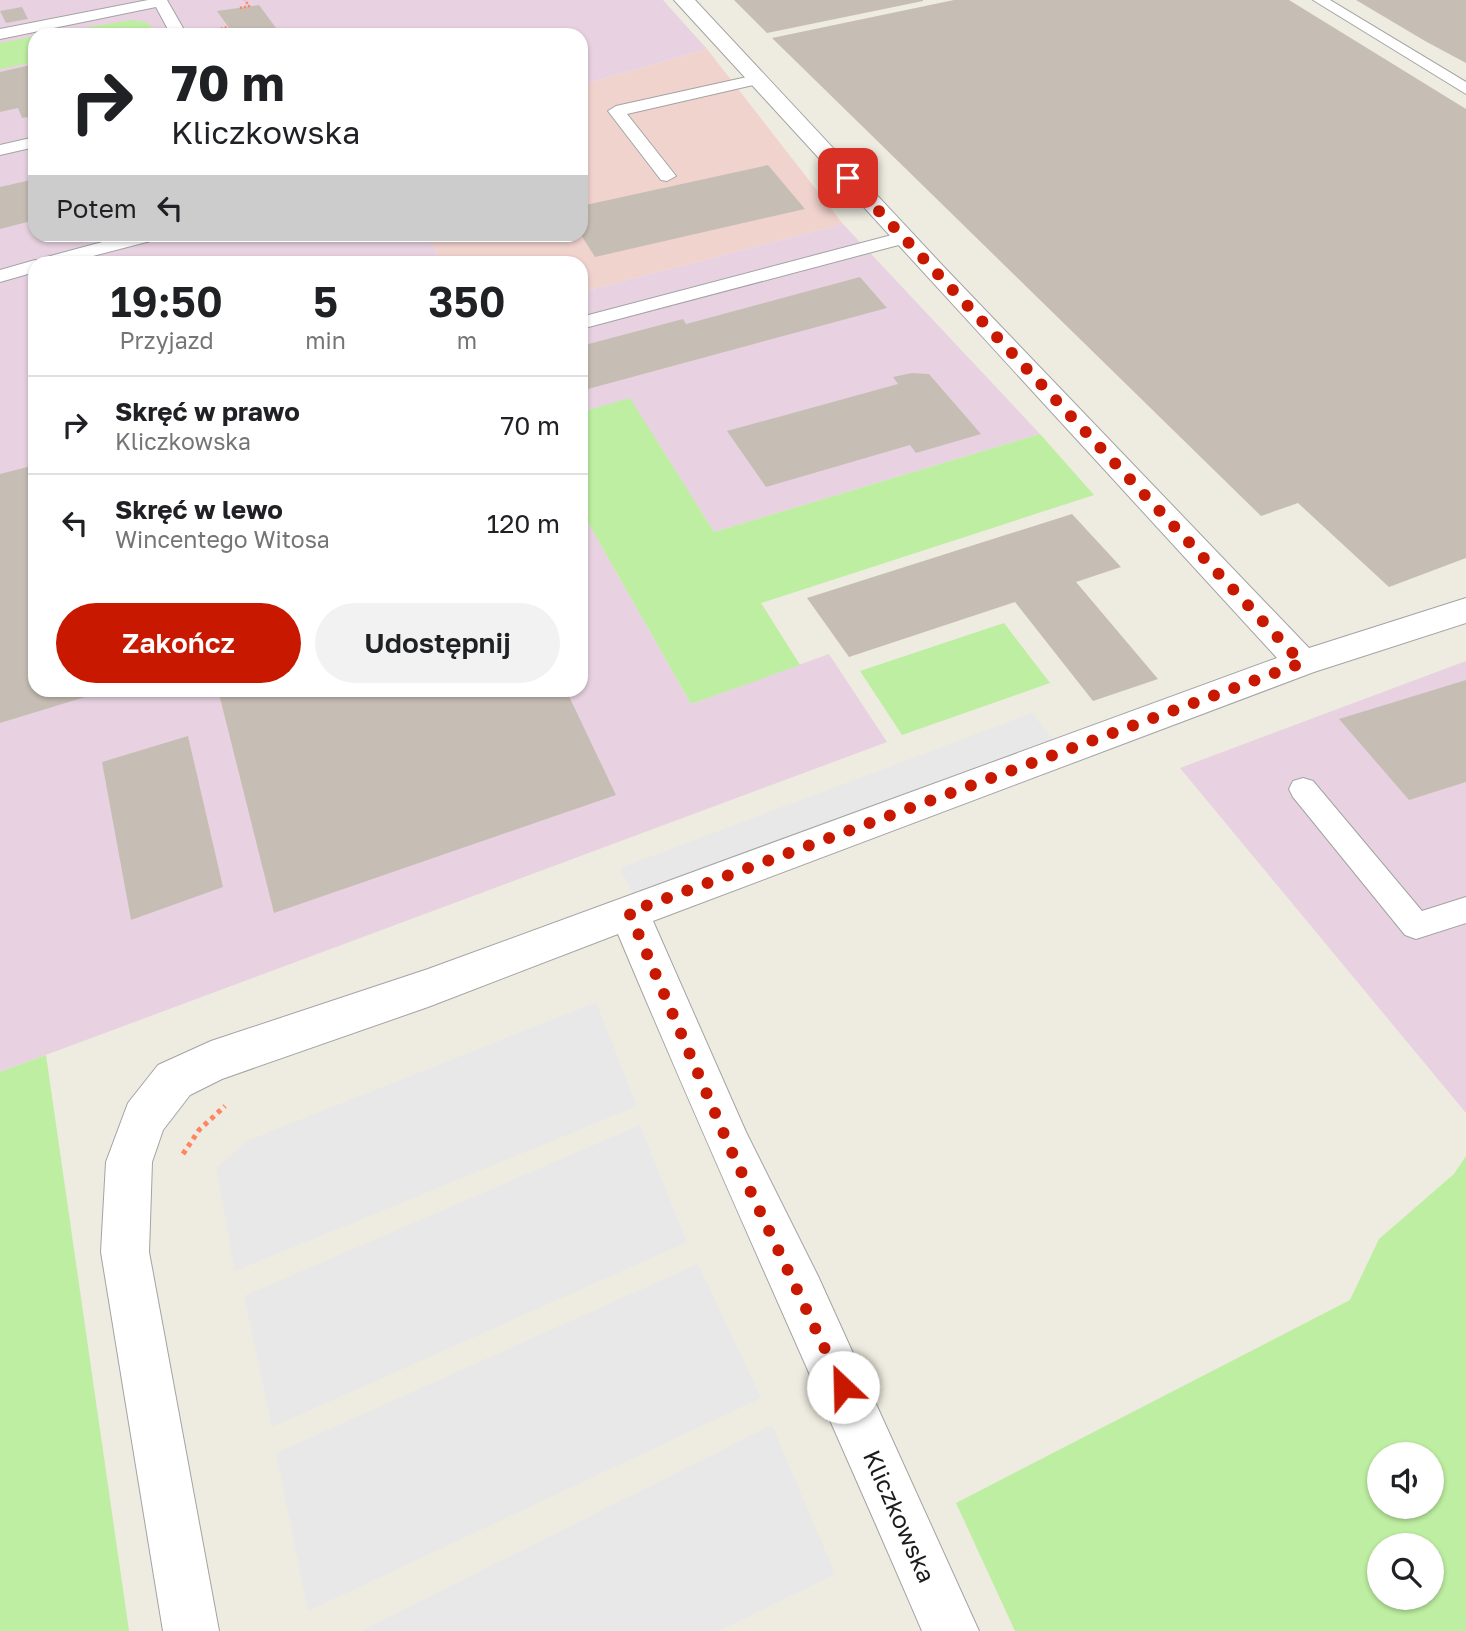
<!DOCTYPE html>
<html lang="pl">
<head>
<meta charset="utf-8">
<style>
	:root { --surface:#fff; --page:#f2f2f2; --text:#202124; --muted:#757577; --line:#e0e0e0; --accent:#c81800 }
	body { margin:0; font-family:"Golos Text",sans-serif; background:var(--page); color:var(--text); height:100vh; display:flex; flex-direction:column; font-size:26px; white-space:nowrap }
	* { box-sizing:border-box; margin:0 }
	p { font-size:23px; color:var(--muted) }
	.icon { flex:none; width:38px; height:38px; fill:none; stroke:currentColor; stroke-width:2; stroke-linecap:round; stroke-linejoin:round }
	.map { position:relative; flex:1; overflow:hidden }
	.sheet { position:absolute; left:28px; top:256px; width:560px; height:441px; display:flex; flex-direction:column; background:var(--surface); border-radius:21px; box-shadow:0 2px 5px #0004 }
	.sheet>* { flex:none }
	.top-card { position:absolute; left:28px; top:28px; width:560px; height:214px; border-radius:21px; box-shadow:0 2px 5px #0004; background:#fff; color:var(--text); overflow:hidden }
	.fabs { position:absolute; left:1367px; top:1442px; display:grid; gap:14px }
	.fabs a { display:grid; place-items:center; width:77px; height:77px; border-radius:50%; background:var(--surface); box-shadow:0 2px 5px #0004; font-size:35px }
	.pin { position:absolute; display:grid; place-items:center; width:60px; height:60px; color:#fff; margin:-30px; border-radius:14px; box-shadow:0 4px 10px #0006 }
	.me { position:absolute; width:77px; margin:-38px; rotate:336deg; stroke-linejoin:round; filter:drop-shadow(0 0 5px #0008) }
	.turn { display:flex; align-items:center; gap:24px; height:147px; padding:0 28px; font-size:32px }
	.turn .icon { width:91px; height:91px; stroke-width:2.5 }
	.turn b { display:block; font-size:49px; line-height:60px }
	.then { display:flex; align-items:center; height:66px; padding:0 28px; background:#0003; gap:14px; font-size:26px }
	.eta { display:flex; justify-content:space-evenly; align-items:center; height:119px; text-align:center }
	.eta b { font-size:42px; font-weight:600; line-height:49px }
	.cta { display:flex; gap:14px; margin-top:auto; padding:14px 28px }
	.cta a { flex:1; height:80px; border-radius:42px; background:var(--accent); color:#fff; font-size:28px; font-weight:600; line-height:80px; text-align:center }
	.cta a+a { background:var(--page); color:var(--text) }
	ul { padding:0; list-style:none }
	li { display:flex; align-items:center; gap:21px; height:98px; padding:0 28px; border-top:2px solid var(--line) }
	li div { flex:1 }
	li b { display:block; font-size:26px }
	li em { font-style:normal }
	.map>svg:first-child { display:block }
</style>
</head>
<body>
<div class="map">
<svg width="1466" height="1631" viewBox="0 0 1466 1631">
	<rect width="100%" height="100%" fill="#eeebe0"/>
	<!-- commercial -->
	<path fill="#f1d3ce" d="M707,49L843,224L581,292V262H442L427,235L581,234V85Z"/>
	<!-- industrial -->
	<g fill="#e8d2e1">
		<path d="M0,0H663L707,49L581,85V35H35V234L427,235L442,262H35V690H581V510L691,704L829,654L887,742L0,1072Z"/>
		<path d="M843,224L1040,434L714,532L630,399L581,412V292Z"/>
		<path d="M1466,661V1113L1180,768Z"/>
	</g>
	<!-- grass -->
	<g fill="#beeea1" fill-rule="evenodd">
		<path d="M132,20L145,22L163,35H40Z"/>
		<path d="M35,36V62L0,69V43Z"/>
		<path d="M630,398L714,532L1040,434L1094,495L761,603L800,665L691,704L581,510V412Z"/>
		<path d="M1004,623L1050,683L902,735L860,671Z"/>
		<path d="M46,1055L129,1631H0V1072Z"/>
		<path d="M1466,1156V1631H1015L956,1503L1350,1300L1379,1239L1454,1174ZM1432,1454V1507H1379V1454ZM1432,1545V1598H1379V1545Z"/>
	</g>
	<!-- parking -->
	<g fill="#e8e8e8">
		<path d="M1032,713L1053,739L635,899L620,868Z"/>
		<path d="M596,1002L637,1106L235,1271L216,1168L247,1141Z"/>
		<path d="M640,1125L687,1242L272,1427L244,1296Z"/>
		<path d="M698,1264L761,1398L308,1611L276,1453Z"/>
		<path d="M772,1425L835,1574L719,1631H361Z"/>
	</g>
	<!-- building -->
	<g fill="#c6beb4">
		<path d="M734,0H923V1L767,33Z"/>
		<path d="M954,0H1289L1466,109V558L1389,587L1298,503L1261,516L772,38Z"/>
		<path d="M1356,0H1466V63L1425,41Z"/>
		<path d="M259,5L279,32L234,35L217,11Z"/>
		<path d="M22,7L28,19L6,23L0,11Z"/>
		<path d="M35,64V116L22,118L18,108L0,112V72Z"/>
		<path d="M768,165L805,209L595,257L581,235V206Z"/>
		<path d="M35,179V220L0,229V187Z"/>
		<path d="M860,277L887,308L588,389L581,376V346L683,319L686,324Z"/>
		<path d="M912,373L929,374L981,434L916,453L910,445L766,487L727,431L898,384L893,377Z"/>
		<path d="M35,465V690H108L0,723V474Z"/>
		<path d="M1072,514L1121,567L1076,582L1158,679L1093,701L1015,602L849,657L807,598Z"/>
		<path d="M1466,680V782L1409,800L1339,719Z"/>
		<path d="M218,690H566L616,795L274,913Z"/>
		<path d="M188,736L223,887L131,920L102,762Z"/>
	</g>
	<g fill="none" stroke-linecap="round" stroke-linejoin="round">
		<!-- lane casing -->
		<g stroke="#a3a3a3" stroke-width="2">
			<g id="lane">
				<path d="M148,0H167L187,35H171L156,7L0,39V29Z"/>
				<path d="M1313,0H1330L1466,82V94Z"/>
				<path d="M756,75L764,80L762,83L627,114L676,176L667,181L661,180L608,111L616,106Z"/>
				<path d="M35,137V147L0,155V145Z"/>
				<path d="M903,232L912,238L910,242L581,329V317Z"/>
				<path d="M132,234H164L162,238L70,262H35V272L0,282V270L35,260L41,262L43,258Z"/>
				<path d="M1303,778L1313,781L1422,911L1466,897V923L1416,939L1405,935L1293,797L1289,789L1293,781Z"/>
			</g>
		</g>
		<!-- street casing -->
		<g stroke="#a3a3a3" stroke-width="2">
			<path id="street" d="M674,0H695L944,267L1309,648L1466,598V623L1314,672L653,921L746,1132L818,1276L979,1631H922C822,1398 716,1168 618,934L428,1007L222,1079L190,1095L163,1130L152,1162L149,1252L219,1631H163L101,1252L106,1162L128,1103L158,1065L211,1041L428,969L1277,658Z"/>
		</g>
		<!-- path-far1 -->
		<g stroke="#ff8461" stroke-width="2.5" stroke-dasharray="2 2" stroke-linecap="butt">
			<path d="M240,8L249,6L245,0"/>
			<path d="M209,31L228,27"/>
		</g>
		<!-- path -->
		<path stroke="#ff8461" stroke-width="5" stroke-dasharray="4.5 4.5" stroke-linecap="butt" d="M183,1154L199,1130L225,1106"/>
		<!-- lane -->
		<use href="#lane" fill="#fff" fill-rule="evenodd"/>
		<!-- street -->
		<use href="#street" fill="#fff" fill-rule="evenodd"/>
	</g>
	<g fill="none" stroke-linecap="round" stroke-linejoin="round">
		<!-- route -->
		<path stroke="#c81800" stroke-width="12" stroke-dasharray="0 21.6" d="M843,1387L730,1148L629,912L1302,663L848,178"/>
	</g>
	<g text-anchor="middle" dominant-baseline="central" stroke-width="6" stroke-linejoin="round" paint-order="stroke">
		<!-- street labels -->
		<g font-size="24" fill="#1c1c1c" stroke="#fff">
			<text transform="translate(900 1516) rotate(66)">Kliczkowska</text>
		</g>
	</g>
</svg>
<div class="fabs">
<a><svg class="icon" aria-label="sound" viewBox="0 0 24 24"><path d="M4 9h4l5-4v14l-5-4H4zM17 9q2 3 0 6"/></svg></a>
<a><svg class="icon" aria-label="search" viewBox="0 0 24 24"><circle cx="10" cy="10" r="6"/><path d="M15 15l6 6"/></svg></a>
</div>
<div class="pin" style="left:848px;top:178px;background:#d93025"><svg class="icon" aria-label="arrive" viewBox="0 0 24 24"><path d="M6 21V4h12l-3 4 3 4H6"/></svg></div>
<svg class="me" style="left:843px;top:1387px" viewBox="-20 -20 40 40"><circle r="19" fill="#fff"/><path d="M0-13L10 11 0 6-10 11z" fill="#c81800"/></svg>
<div class="top-card">
<div class="turn"><svg class="icon" aria-label="right" viewBox="0 0 24 24"><path d="M7 20v-9h11M14 6l5 5-5 5"/></svg><div><b>70 m</b>Kliczkowska</div></div>
<div class="then">Potem<svg class="icon" aria-label="left" viewBox="0 0 24 24"><path d="M17 20v-9H6M10 6l-5 5 5 5"/></svg></div>
</div>
<section class="sheet">
<div class="eta">
<div><b>19:50</b><p>Przyjazd</p></div>
<div><b>5</b><p>min</p></div>
<div><b>350</b><p>m</p></div>
</div>
<ul>
<li><svg class="icon" aria-label="right" viewBox="0 0 24 24"><path d="M7 20v-9h11M14 6l5 5-5 5"/></svg><div><b>Skręć w prawo</b><p>Kliczkowska</p></div><em>70 m</em></li>
<li><svg class="icon" aria-label="left" viewBox="0 0 24 24"><path d="M17 20v-9H6M10 6l-5 5 5 5"/></svg><div><b>Skręć w lewo</b><p>Wincentego Witosa</p></div><em>120 m</em></li>
</ul>
<div class="cta"><a>Zakończ</a><a>Udostępnij</a></div>
</section>
</div>
</body>
</html>
